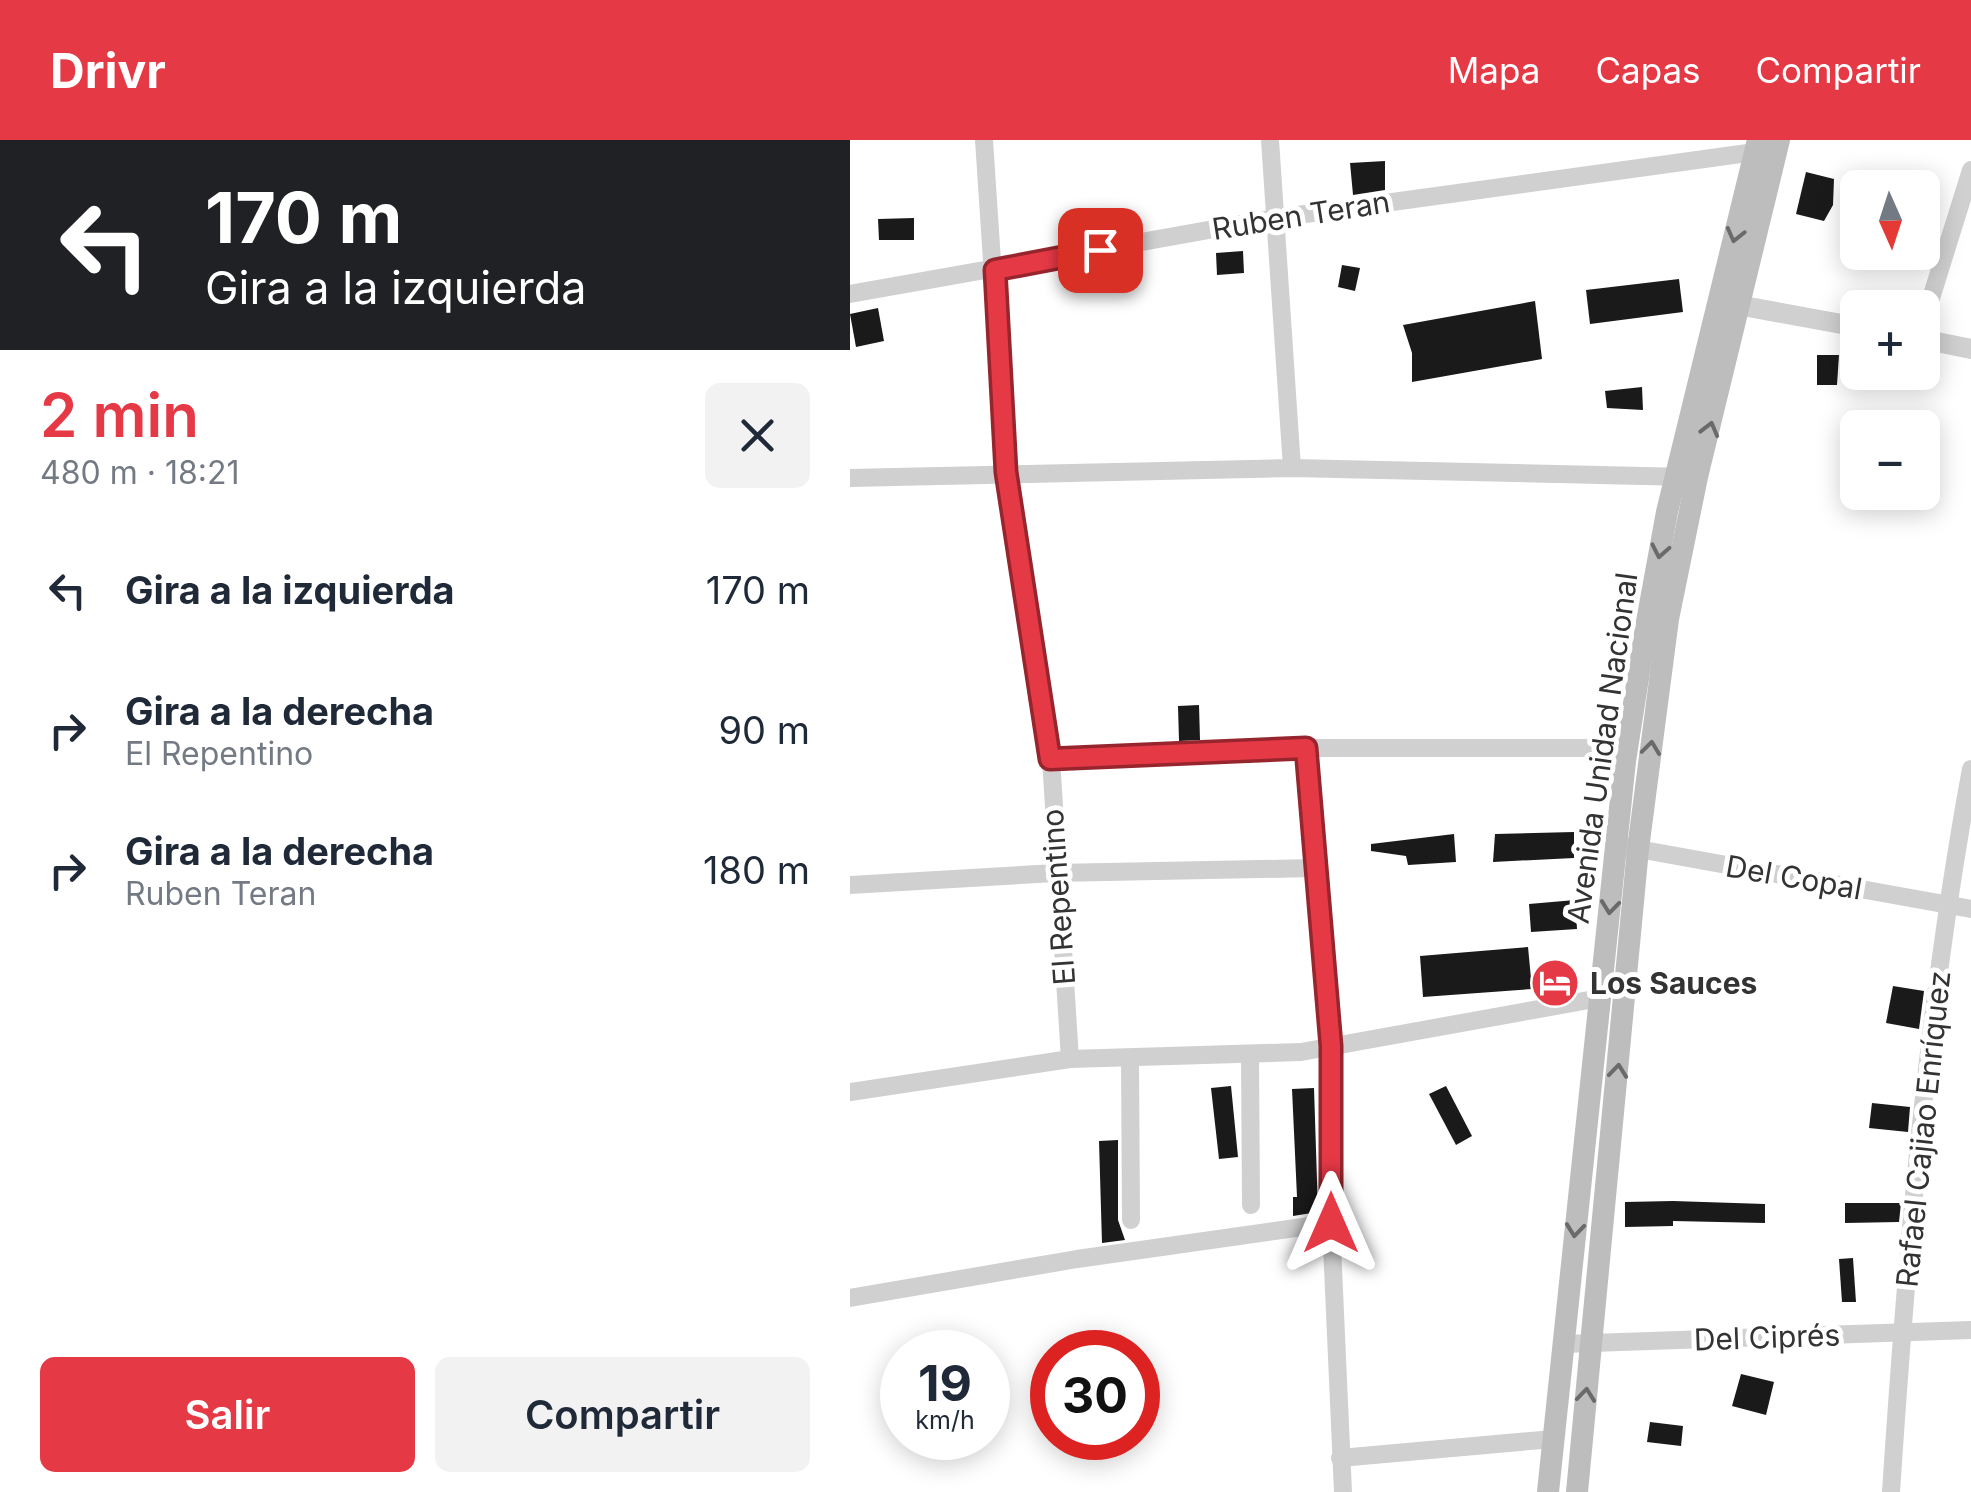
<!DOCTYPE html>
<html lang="es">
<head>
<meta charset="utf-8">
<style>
	:root { --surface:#fff; --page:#f2f2f3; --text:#1f2937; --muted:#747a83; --accent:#e63946 }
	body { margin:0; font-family:Inter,sans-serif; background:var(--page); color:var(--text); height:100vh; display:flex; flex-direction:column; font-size:38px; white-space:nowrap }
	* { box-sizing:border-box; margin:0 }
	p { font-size:32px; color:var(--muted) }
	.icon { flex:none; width:55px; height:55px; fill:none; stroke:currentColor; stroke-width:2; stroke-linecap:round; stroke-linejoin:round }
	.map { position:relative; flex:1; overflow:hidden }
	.details { display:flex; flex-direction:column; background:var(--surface); width:850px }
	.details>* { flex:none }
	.banner { background:#202124; color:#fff; overflow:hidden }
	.needle { width:65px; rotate:177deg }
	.controls { position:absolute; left:990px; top:30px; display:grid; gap:20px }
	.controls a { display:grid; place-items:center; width:100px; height:100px; border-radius:15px; background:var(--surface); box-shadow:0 5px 25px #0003; font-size:50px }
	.speed { position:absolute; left:30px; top:1190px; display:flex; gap:20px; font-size:50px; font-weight:700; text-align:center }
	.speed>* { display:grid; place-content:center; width:130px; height:130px; border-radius:50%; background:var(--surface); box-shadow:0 5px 25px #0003; line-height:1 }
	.speed small { font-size:25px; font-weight:400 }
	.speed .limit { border:15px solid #d22; background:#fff; color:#111 }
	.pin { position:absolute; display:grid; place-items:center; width:85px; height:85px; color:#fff; margin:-42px; border-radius:20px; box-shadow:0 5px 15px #0006 }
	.me { position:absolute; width:110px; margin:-55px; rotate:0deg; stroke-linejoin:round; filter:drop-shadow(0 0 8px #0008) }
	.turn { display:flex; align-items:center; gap:35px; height:210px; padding:0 40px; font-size:45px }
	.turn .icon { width:130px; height:130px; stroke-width:2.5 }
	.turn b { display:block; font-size:70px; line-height:85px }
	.round { display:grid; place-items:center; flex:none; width:105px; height:105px; border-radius:15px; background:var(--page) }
	.headline { display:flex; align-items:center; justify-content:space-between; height:170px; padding:0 40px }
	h1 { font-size:60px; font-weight:600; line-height:75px; color:var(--accent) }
	.button { display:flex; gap:20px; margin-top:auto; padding:20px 40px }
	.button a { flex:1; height:115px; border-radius:15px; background:var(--accent); color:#fff; font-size:40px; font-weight:600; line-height:115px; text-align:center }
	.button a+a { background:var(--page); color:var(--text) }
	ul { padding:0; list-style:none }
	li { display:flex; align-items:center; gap:30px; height:140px; padding:0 40px }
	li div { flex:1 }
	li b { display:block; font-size:38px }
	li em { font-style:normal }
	header { display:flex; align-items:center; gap:60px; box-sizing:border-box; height:140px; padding:0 50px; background:var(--accent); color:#fff }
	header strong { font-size:48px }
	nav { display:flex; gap:55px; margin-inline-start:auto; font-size:35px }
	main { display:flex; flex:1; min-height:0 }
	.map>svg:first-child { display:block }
</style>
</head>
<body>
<header>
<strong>Drivr</strong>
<nav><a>Mapa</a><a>Capas</a><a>Compartir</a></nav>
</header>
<main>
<section class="details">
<div class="banner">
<div class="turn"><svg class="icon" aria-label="left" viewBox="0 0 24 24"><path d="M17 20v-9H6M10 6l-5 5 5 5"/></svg><div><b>170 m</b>Gira a la izquierda</div></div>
</div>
<div class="headline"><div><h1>2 min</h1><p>480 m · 18:21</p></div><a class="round"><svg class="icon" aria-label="close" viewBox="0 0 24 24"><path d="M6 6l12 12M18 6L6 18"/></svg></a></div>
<ul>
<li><svg class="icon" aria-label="left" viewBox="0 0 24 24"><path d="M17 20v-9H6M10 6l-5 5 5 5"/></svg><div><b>Gira a la izquierda</b></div><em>170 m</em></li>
<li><svg class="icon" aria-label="right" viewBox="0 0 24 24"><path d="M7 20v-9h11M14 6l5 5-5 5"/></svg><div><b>Gira a la derecha</b><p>El Repentino</p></div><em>90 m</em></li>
<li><svg class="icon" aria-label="right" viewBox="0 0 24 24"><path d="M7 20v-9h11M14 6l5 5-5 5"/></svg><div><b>Gira a la derecha</b><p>Ruben Teran</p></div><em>180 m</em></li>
</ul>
<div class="button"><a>Salir</a><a>Compartir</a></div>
</section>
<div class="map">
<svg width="1121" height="1352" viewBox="0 0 1121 1352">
	<rect width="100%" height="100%" fill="#fff"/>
	<!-- building -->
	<g fill="#1a1a1a">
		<path d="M535,21V50L503,55L500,23Z"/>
		<path d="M956,32L984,39L983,65L974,81L946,74Z"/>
		<path d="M64,78V100H29L28,79Z"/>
		<path d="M393,111L394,133L367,135L366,113Z"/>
		<path d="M492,125L510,128L505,151L488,147Z"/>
		<path d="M829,139L833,172L740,184L736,150Z"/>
		<path d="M685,161L692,219L562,242V213L553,185Z"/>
		<path d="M28,168L34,201L6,207L0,174Z"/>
		<path d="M967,215H989L987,245H967Z"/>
		<path d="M792,247L793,270L757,268L755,251Z"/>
		<path d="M349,565L350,600L329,601L328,566Z"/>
		<path d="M724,692V718L643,722L645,694Z"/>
		<path d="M604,694L606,722L558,725L556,716L521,711V704Z"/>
		<path d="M725,760L727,789L681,792L679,764Z"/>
		<path d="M678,807L682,849L573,857L570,816Z"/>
		<path d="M1043,846L1074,851L1069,889L1036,883Z"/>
		<path d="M381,946L388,1017L369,1019L361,948Z"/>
		<path d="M596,946L622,996L606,1005L579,954Z"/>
		<path d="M464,948L468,1072L443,1076V1057H447L442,949Z"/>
		<path d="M1022,963L1060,967L1058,992L1019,988Z"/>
		<path d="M268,1000V1080L275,1100L252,1103L249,1001Z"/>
		<path d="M823,1061L915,1064V1083L823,1081V1086L775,1087V1062Z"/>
		<path d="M995,1063H1051L1049,1082L995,1083Z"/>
		<path d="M1003,1118L1006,1162H992L989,1119Z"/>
		<path d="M891,1234L924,1242L916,1275L882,1266Z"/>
		<path d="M800,1282L833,1286L831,1306L797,1302Z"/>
	</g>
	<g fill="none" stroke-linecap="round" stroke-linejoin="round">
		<!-- minor -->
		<g stroke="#d0d0d0" stroke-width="18">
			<path d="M134,0L156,332L201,619L220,919"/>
			<path d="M420,0L442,328"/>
			<path d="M0,154L426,78L905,12"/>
			<path d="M1072,187L1121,30"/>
			<path d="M0,338L442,328L837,337"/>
			<path d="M455,608L481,906V1083L493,1352"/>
			<path d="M201,619L455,608H777"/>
			<path d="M777,707L1121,769"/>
			<path d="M0,745L205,733L466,728"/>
			<path d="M400,916L401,1065"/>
			<path d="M280,918L281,1080"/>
			<path d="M0,952L220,919L451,912L750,858"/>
			<path d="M0,1158L227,1119L481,1083"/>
			<path d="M713,1204L1121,1190"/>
			<path d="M490,1318L703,1299"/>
			<path d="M1041,1352C1057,1110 1077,867 1121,629"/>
		</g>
		<!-- tertiary -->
		<g stroke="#d0d0d0" stroke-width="20">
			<path d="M877,163L1008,187"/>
			<path d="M1072,199L1121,209"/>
		</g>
		<!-- secondary -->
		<g stroke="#bdbdbd" stroke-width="22">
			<path d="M698,1352L775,621L796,487L817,372L908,0"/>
			<path d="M727,1352L788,709L818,479L847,337L929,0"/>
		</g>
	</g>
	<!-- one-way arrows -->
	<defs><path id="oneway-chevron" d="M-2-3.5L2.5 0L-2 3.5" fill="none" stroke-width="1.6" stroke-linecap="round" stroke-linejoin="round" transform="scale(2.5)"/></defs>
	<g stroke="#6a6a6a">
		<use href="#oneway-chevron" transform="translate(885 95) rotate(104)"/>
		<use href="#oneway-chevron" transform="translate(860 289) rotate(-75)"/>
		<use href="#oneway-chevron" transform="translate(810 411) rotate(101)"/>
		<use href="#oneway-chevron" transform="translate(801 608) rotate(-83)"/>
		<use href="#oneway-chevron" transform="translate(760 767) rotate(96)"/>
		<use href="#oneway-chevron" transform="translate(768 931) rotate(-84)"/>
		<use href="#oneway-chevron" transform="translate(725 1090) rotate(96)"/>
		<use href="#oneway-chevron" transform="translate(736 1255) rotate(-84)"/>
	</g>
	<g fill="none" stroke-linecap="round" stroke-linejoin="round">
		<!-- route casing -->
		<g stroke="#96252e" stroke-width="25">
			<path id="route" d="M250,110L145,130L156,332L200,619L456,608L481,906V1083"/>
		</g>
		<!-- route -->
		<use href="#route" stroke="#e63946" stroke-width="18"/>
	</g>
	<!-- icons -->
	<defs>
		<g id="hotel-disc" transform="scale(2.5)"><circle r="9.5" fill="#e63946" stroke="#fff"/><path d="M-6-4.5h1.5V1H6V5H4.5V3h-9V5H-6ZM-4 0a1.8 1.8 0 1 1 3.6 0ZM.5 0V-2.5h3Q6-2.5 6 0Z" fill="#fff"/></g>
	</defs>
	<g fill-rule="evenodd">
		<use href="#hotel-disc" x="705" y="843"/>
	</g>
	<g text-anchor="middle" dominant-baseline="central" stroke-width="10" stroke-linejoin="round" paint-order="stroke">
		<!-- street labels -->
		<g font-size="30" fill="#333" stroke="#fff">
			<text transform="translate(451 75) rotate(-9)">Ruben Teran</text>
			<text transform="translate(752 608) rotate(-82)">Avenida Unidad Nacional</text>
			<text transform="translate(944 737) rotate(10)">Del Copal</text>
			<text transform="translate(208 757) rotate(-94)">El Repentino</text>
			<text transform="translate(1073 989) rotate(-84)">Rafael Cajiao Enríquez</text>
			<text transform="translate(917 1197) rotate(-2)">Del Ciprés</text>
		</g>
		<!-- poi labels -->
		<g font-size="30" font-weight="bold" fill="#333" stroke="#fff" text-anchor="start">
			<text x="740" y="843">Los Sauces</text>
		</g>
	</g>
</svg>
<div class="controls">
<a><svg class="needle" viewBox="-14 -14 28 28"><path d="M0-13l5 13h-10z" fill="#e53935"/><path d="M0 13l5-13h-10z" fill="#747a83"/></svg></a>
<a>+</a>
<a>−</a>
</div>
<div class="speed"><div>19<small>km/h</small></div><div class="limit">30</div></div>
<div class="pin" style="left:250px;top:110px;background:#d93025"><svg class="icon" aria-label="arrive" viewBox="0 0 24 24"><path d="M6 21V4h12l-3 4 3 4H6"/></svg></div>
<svg class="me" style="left:481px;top:1083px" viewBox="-20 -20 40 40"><path d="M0-17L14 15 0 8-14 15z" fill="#e63946" stroke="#fff" stroke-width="4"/></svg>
</div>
</main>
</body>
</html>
